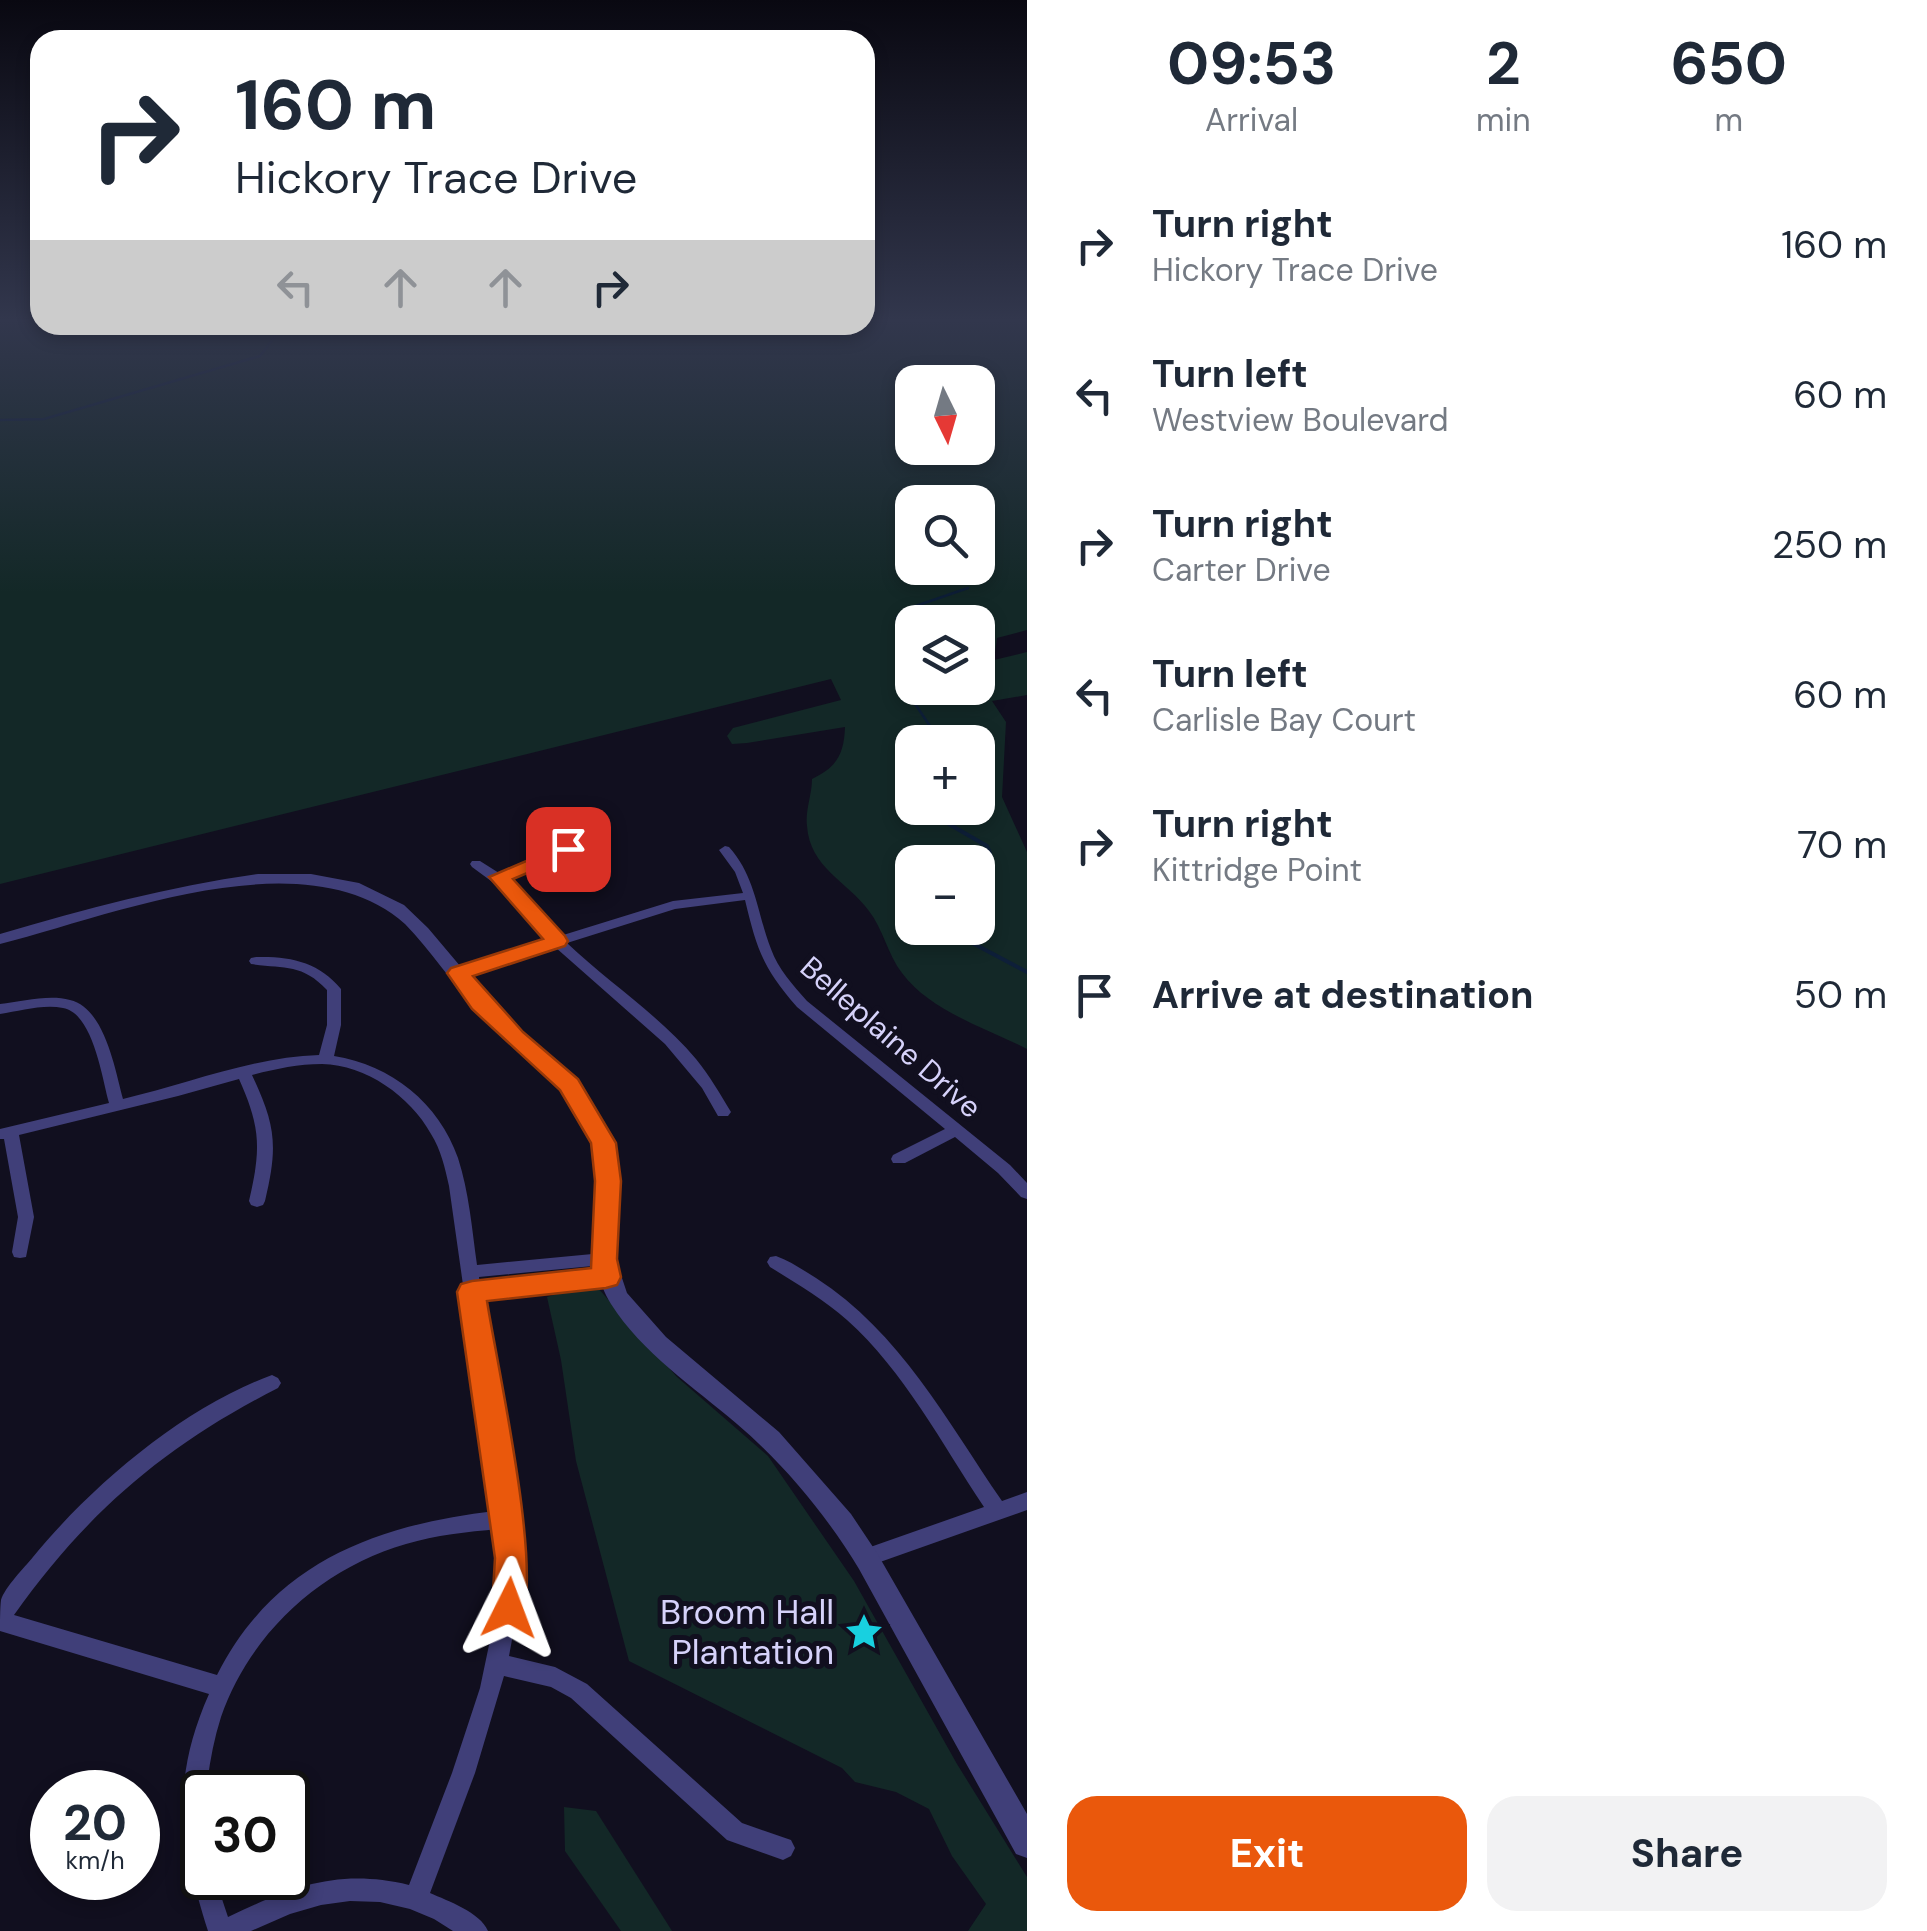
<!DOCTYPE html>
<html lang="en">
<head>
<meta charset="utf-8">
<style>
	:root { --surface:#fff; --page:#f2f2f3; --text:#1f2937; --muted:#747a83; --accent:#ea580c }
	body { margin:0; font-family:"DM Sans",sans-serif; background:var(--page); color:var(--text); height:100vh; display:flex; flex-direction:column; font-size:38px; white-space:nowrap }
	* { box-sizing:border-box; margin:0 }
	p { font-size:32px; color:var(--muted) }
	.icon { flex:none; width:55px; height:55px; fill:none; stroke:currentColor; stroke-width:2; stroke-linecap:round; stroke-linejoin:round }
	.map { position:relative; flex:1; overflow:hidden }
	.sheet { display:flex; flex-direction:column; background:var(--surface); width:900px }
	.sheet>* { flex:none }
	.banner { position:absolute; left:30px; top:30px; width:845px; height:305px; border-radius:30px; box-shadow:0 5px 15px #0003; background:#fff; color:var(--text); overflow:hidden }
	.needle { width:65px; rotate:175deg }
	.controls { position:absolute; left:895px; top:365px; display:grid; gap:20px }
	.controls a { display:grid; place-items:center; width:100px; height:100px; border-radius:20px; background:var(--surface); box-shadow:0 5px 15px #0003; font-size:50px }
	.speed { position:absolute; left:30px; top:1770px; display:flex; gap:20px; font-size:50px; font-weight:700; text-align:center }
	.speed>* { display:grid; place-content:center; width:130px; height:130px; border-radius:50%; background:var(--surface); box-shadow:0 5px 15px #0003; line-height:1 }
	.speed small { font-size:25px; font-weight:400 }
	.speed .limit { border:5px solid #111; border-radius:15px; background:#fff; color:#111 }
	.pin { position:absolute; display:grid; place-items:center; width:85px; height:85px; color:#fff; margin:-42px; border-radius:20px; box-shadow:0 5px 15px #0006 }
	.me { position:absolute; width:110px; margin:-55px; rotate:3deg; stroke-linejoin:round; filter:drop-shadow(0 0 8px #0008) }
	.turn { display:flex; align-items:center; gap:35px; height:210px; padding:0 40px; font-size:45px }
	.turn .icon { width:130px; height:130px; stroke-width:2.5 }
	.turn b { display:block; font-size:70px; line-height:85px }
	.lanes { display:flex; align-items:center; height:95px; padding:0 40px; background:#0003; justify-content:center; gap:50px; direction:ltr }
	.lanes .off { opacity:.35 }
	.eta { display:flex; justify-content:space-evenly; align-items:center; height:170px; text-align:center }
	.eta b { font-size:60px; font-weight:700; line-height:70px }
	.action { display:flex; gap:20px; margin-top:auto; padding:20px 40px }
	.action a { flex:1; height:115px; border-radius:30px; background:var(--accent); color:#fff; font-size:40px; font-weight:700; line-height:115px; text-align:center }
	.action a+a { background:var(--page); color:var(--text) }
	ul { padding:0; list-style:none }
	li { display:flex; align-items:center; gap:30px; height:150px; padding:0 40px }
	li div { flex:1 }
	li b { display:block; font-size:38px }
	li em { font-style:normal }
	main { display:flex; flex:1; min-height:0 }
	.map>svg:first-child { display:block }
</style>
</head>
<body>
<main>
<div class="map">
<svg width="1027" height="1931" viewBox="0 0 1027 1931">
	<rect width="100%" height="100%" fill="#110f1f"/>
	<!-- green -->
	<g fill="#132827" fill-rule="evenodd">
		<path d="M0,322H1027V630L997,638L994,660L1027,652V695L992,701L1006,722L1002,797L1027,852V1049C986,1028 930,1011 902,973C888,955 883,929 869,911C847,881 810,868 807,826C805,810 812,795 812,779C837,767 844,754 845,727L747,743L732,744L727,736L733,728L841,700L831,679L0,884ZM978,382V448H912V382ZM978,502V568H912V502ZM912,622H978V688H912ZM978,742V808H912V742ZM978,862V928H912V862Z"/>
		<path d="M589,1284L597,1287L677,1377L768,1456L854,1581L957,1764L1027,1877V1931H968L986,1904L952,1856L929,1809L896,1792L855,1782L842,1768L629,1661L576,1461L561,1360L547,1297Z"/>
		<path d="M564,1807L596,1811L672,1931H621L565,1851Z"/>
	</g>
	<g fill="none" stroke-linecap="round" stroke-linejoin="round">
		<!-- stream-far1 -->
		<g stroke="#0e1f39" stroke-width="2.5">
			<path d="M0,420L44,419L260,356L284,325"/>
			<path d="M912,639L897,631V617L907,609L968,588"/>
			<path d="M912,666L897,673V677L936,735"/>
		</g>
		<!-- stream -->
		<g stroke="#0e1f39" stroke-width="4">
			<path d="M934,733L940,742"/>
			<path d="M921,808L987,846C996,863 989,871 978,884"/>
			<path d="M953,928L961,937L1027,972"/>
		</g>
		<!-- minor -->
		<g fill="#403f79" fill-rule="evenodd">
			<path d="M568,845L574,849L572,852L506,879L560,936L673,901L743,893L735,872L719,850L725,846L729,847C756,877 757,913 771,949C778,969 793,985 807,1001L1010,1165L1027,1183V1199L1021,1197L998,1173L955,1137L905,1163H893L891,1159L893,1155L945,1129L797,1007C763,968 757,950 745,900L675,909L567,943C609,983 659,1015 696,1059C710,1076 720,1094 731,1112L728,1116H718L702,1088L665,1044L555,947L464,976H454L452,973L454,970L549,940L506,892L472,867L470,864L472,861H480L499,873Z"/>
			<path d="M256,957C290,956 319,962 341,989V1025L334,1056C391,1065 439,1103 458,1158C469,1192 472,1229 477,1265L603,1253L609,1254L611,1259L609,1264L603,1265L479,1277L480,1284L607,1270L613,1272L616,1277L613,1282L607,1284L482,1297L522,1558L519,1602L509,1656L555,1667L587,1684L742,1823L791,1840L795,1848L791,1856L783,1860L727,1840L571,1698L551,1687L504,1676L475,1773L430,1893C448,1901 480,1912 488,1931H453L434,1919L410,1909L380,1902L350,1901L321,1905L290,1914L251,1931H208C180,1842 170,1782 209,1694L0,1631C0,1622 0,1608 1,1600C5,1587 24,1568 33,1557C92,1485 184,1407 272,1375L278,1378L281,1383L278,1388C166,1445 87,1512 14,1615L217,1675C274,1562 376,1525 495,1511L449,1186C445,1168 441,1150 431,1134C410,1096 366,1065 322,1064C298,1064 275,1069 252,1075C276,1126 278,1146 265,1201L263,1205L257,1207L251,1205L249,1201C261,1149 261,1128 239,1079L178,1096L19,1135L34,1217L26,1257L20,1258L14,1257L12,1252L18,1217L4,1139H0V1129L109,1103C102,1078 93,1013 63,1008C43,1004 20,1011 0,1014V1004C22,1002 48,994 70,1000C105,1008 115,1070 123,1099C187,1084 253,1057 319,1055L327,1025V990C302,963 284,969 251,964L249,961L251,958ZM498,1529L502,1558L498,1602L480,1688L452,1773L409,1885C338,1868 291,1887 228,1917L215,1878H202V1792H206C209,1767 213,1742 221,1717C250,1633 322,1568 406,1544C436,1535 467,1532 498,1529Z"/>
			<path d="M776,1256C790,1261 803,1270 816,1278C900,1332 947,1421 1002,1501L1027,1492V1510L866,1567L859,1565L856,1558L859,1551L984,1507C942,1444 904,1371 847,1320C823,1299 796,1283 770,1267L767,1262L770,1257Z"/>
		</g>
		<!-- tertiary -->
		<path fill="#403f79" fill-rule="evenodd" d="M258,874H311L359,883L404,905L428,928L493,1005L557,1064L586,1096L611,1138L617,1158L616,1260L627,1293L666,1337L779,1432L851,1514L877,1553L1027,1814V1858L1016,1854L859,1569C827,1516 785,1465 737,1424C694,1387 642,1353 611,1304C578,1252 610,1196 592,1141C574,1086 516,1051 478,1011C452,983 431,951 405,924C305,836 113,915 0,944V934C86,909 170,886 258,874Z"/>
	</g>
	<!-- sky -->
	<linearGradient id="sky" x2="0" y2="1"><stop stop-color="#090811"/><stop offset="0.54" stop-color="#32374d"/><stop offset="1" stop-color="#32374d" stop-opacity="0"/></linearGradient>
	<rect width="1027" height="593" fill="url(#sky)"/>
	<!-- route -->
	<path fill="#ea580c" stroke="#983908" stroke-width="2.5" d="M568,843L575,845L578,849L575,853L513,879L565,936L568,941L565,946L473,976L523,1032L578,1079L616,1143L621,1181L617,1259L621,1277L617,1285L606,1288L487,1301C497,1365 543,1570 521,1620L509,1624L497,1620L492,1608L495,1558L457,1292L461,1284L472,1281L591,1268L595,1181L591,1143L560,1090L472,1009L447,973L451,968L543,939L489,877Z"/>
	<!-- icons -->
	<defs>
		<g id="sight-bare" transform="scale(3)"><path d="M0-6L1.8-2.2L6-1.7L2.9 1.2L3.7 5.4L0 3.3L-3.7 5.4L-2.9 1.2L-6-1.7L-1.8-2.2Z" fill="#18d0e0" stroke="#110f1f" stroke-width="2.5" paint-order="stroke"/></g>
	</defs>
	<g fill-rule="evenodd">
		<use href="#sight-bare" x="864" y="1632"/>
	</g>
	<g text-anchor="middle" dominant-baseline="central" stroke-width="10" stroke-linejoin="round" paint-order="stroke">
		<!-- street labels -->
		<g font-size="30" fill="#d6d2fa" stroke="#110f1f">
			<text transform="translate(891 1037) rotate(41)">Belleplaine Drive</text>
		</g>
		<!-- near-poi labels -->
		<g font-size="35" fill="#d6d2fa" stroke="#110f1f" text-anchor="end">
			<text x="834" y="1612">Broom Hall<tspan x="834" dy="40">Plantation</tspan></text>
		</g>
	</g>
</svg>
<div class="controls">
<a><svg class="needle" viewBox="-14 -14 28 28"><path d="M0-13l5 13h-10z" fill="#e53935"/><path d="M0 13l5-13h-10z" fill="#747a83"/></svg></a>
<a><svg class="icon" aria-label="search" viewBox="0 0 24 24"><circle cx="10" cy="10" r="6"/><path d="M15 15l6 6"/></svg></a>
<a><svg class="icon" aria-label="layers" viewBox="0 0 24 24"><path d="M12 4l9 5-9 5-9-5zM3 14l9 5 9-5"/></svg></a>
<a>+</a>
<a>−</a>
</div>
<div class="speed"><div>20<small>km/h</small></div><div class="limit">30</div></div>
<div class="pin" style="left:568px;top:849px;background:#d93025"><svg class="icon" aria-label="arrive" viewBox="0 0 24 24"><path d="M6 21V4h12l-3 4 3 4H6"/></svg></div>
<svg class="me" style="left:509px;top:1608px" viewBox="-20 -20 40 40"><path d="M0-17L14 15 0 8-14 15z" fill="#ea580c" stroke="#fff" stroke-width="4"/></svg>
<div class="banner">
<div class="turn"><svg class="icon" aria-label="right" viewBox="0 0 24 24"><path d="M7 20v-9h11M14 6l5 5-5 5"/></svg><div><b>160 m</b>Hickory Trace Drive</div></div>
<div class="lanes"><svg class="icon off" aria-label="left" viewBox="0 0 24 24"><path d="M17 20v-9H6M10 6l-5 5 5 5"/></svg><svg class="icon off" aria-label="ahead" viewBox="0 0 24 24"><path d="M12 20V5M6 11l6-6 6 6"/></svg><svg class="icon off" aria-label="ahead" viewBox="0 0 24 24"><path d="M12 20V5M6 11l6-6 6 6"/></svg><svg class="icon" aria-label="right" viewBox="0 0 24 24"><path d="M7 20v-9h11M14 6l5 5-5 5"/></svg></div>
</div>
</div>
<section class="sheet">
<div class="eta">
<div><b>09:53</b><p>Arrival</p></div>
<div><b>2</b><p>min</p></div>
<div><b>650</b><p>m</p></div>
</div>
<ul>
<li><svg class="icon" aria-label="right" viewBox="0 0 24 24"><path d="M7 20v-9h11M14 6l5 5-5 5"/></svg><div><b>Turn right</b><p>Hickory Trace Drive</p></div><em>160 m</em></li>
<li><svg class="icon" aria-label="left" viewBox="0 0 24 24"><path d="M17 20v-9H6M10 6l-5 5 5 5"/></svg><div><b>Turn left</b><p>Westview Boulevard</p></div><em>60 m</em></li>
<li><svg class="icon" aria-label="right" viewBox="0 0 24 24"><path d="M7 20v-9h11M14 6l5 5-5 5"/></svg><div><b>Turn right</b><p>Carter Drive</p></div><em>250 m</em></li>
<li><svg class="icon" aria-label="left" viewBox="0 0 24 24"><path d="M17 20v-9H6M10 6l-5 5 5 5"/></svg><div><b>Turn left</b><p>Carlisle Bay Court</p></div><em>60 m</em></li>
<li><svg class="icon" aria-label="right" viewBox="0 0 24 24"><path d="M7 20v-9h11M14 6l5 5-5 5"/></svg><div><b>Turn right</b><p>Kittridge Point</p></div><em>70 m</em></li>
<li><svg class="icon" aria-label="arrive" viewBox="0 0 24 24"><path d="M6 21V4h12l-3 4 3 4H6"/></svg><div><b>Arrive at destination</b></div><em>50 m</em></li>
</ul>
<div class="action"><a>Exit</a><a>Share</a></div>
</section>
</main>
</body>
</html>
